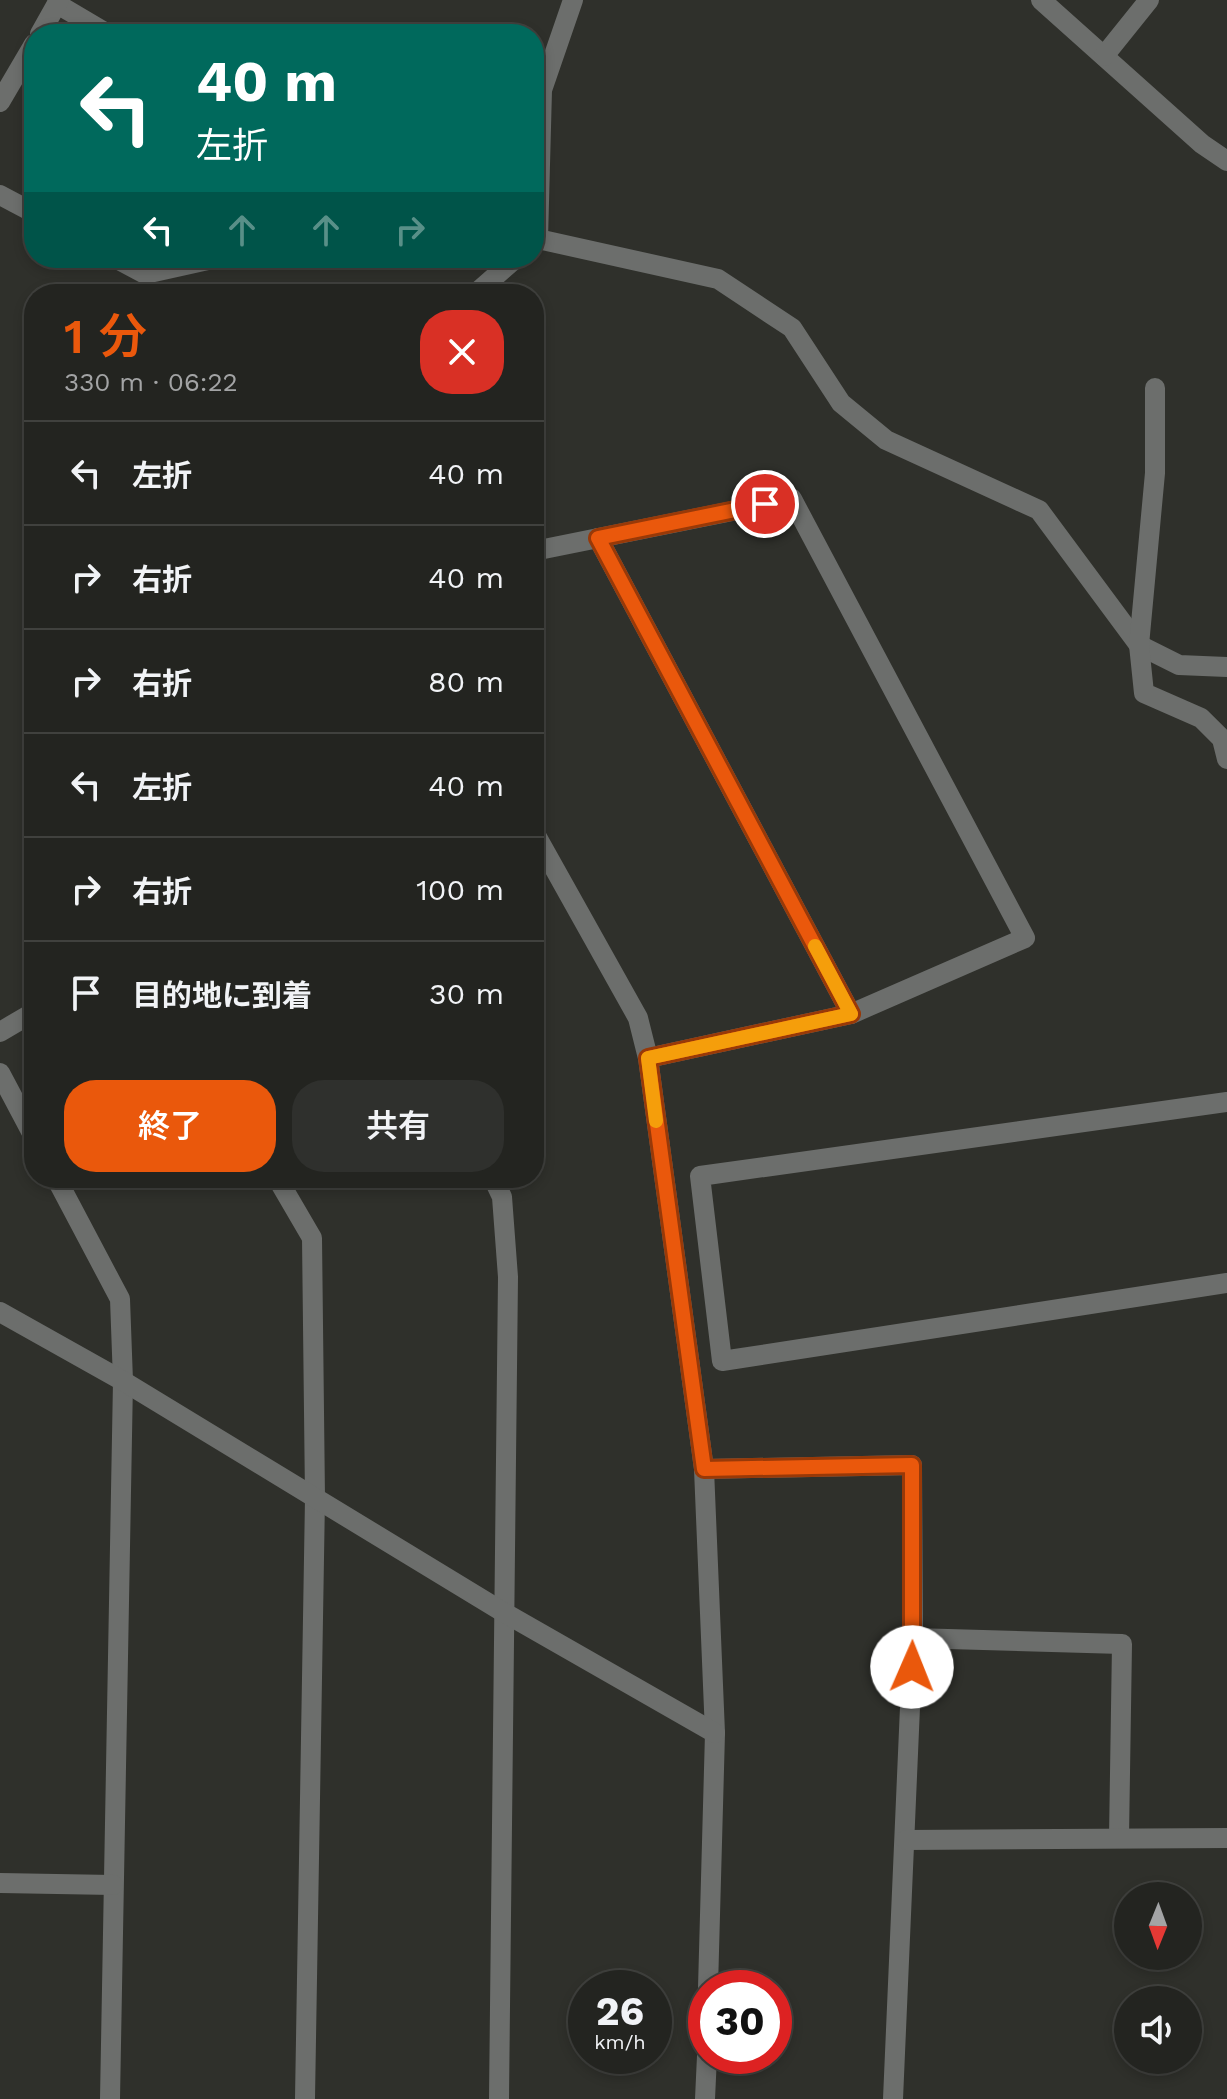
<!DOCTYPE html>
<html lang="ja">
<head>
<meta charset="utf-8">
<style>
	:root { --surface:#232420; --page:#2f302d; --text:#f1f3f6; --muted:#a3a4a5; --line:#40413e; --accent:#ea580c }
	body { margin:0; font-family:"Work Sans","Noto Sans JP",sans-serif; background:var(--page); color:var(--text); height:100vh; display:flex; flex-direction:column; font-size:30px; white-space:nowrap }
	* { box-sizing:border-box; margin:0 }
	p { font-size:26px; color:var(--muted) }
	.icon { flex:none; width:44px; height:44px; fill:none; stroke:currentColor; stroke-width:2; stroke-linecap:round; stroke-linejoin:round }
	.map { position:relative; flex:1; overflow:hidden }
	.drawer { position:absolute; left:24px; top:284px; width:520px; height:904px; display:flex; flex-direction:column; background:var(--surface); border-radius:32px; box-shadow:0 4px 12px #0003,0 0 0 2px var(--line) }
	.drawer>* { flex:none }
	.guide { position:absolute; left:24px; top:24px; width:520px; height:244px; border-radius:32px; box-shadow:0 4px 12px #0003,0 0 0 2px var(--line); background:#00695c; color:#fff; overflow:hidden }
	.needle { width:52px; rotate:181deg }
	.buttons { position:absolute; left:1114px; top:1882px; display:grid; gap:16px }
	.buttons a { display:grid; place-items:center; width:88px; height:88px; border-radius:50%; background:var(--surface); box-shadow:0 4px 12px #0003,0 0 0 2px var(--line); font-size:40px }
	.speed { position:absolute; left:568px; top:1970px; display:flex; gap:16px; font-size:40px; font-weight:700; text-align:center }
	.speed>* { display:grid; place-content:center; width:104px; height:104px; border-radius:50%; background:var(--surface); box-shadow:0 4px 12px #0003,0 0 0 2px var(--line); line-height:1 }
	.speed small { font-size:20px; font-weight:400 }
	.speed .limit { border:12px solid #d22; background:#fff; color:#111 }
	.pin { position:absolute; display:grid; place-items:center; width:68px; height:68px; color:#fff; margin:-34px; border:4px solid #fff; border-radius:50%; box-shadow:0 2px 8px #0007 }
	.me { position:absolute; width:88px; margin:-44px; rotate:1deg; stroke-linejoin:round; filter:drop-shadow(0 0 6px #0008) }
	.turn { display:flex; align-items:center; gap:28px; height:168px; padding:0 40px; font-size:36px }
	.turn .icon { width:104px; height:104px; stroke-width:2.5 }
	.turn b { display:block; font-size:56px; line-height:68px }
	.lanes { display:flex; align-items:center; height:76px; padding:0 40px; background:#0003; justify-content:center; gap:40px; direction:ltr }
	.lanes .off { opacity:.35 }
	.round { display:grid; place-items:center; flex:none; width:84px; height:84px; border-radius:32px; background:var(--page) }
	.head { display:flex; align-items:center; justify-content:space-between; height:136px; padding:0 40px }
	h1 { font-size:48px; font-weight:600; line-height:60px; color:var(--accent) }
	.primary-button { display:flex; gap:16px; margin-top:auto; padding:16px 40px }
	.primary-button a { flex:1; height:92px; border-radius:32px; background:var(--accent); color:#fff; font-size:32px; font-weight:600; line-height:92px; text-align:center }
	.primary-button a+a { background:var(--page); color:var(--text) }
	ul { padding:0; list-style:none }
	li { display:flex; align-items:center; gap:24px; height:104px; padding:0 40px; border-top:2px solid var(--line) }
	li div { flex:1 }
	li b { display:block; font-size:30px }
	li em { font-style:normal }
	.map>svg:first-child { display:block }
</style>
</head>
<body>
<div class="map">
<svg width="1227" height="2099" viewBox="0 0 1227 2099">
	<rect width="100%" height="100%" fill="#2f302b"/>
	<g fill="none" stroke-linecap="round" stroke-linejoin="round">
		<!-- minor -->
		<g stroke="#6c6e6c" stroke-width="20">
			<path d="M1041,0L1202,144L1227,161"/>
			<path d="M57,4L108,34"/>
			<path d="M40,34L59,0"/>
			<path d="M1104,56L1149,0"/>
			<path d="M0,102L34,44"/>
			<path d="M0,195L34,213"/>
			<path d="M538,239L542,90L573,0"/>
			<path d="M534,242L538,239L718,279L792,328L841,403L886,440L1039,510L1139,645L1179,665L1227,667"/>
			<path d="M115,258L145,274L217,258"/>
			<path d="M475,294L516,258"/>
			<path d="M1155,388V473L1139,645L1144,693L1201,718L1222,739L1227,759"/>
			<path d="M598,538L851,1014"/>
			<path d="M534,551L792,499L1025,938L851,1014L648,1058"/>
			<path d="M534,832L638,1018L648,1058L704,1469L715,1733L708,1988"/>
			<path d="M0,1032L34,1012"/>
			<path d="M0,1073L34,1137"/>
			<path d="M1227,1102L700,1176L722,1361L1227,1283"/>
			<path d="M56,1178L120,1299L123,1381L110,2099"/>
			<path d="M277,1178L312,1238L315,1498L305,2099"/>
			<path d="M493,1178L502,1197L508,1277L499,2099"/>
			<path d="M0,1312L123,1381L503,1612L715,1733"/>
			<path d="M704,1469L912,1465L913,1638L893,2099"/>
			<path d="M913,1638L1122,1644L1119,1838"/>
			<path d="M906,1840L1227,1838"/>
			<path d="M0,1883L113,1885"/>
			<path d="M705,2099L707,2056"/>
		</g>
	</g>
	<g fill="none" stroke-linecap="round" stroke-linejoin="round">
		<!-- route casing -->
		<g stroke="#983908" stroke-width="20">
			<path id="route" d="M765,504L598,538L851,1014L648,1058L704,1469L912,1465V1667"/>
		</g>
		<!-- route -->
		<use href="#route" stroke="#ea580c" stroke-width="14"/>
		<!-- slow -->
		<path stroke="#f59e0b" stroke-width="14" d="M656,1121L648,1058L851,1014L815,946"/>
	</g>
</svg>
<div class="buttons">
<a><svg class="needle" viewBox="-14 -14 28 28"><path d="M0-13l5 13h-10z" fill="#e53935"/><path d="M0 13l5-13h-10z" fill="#a3a4a5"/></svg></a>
<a><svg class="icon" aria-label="sound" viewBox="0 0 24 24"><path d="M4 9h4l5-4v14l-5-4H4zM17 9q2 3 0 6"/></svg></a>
</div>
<div class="speed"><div>26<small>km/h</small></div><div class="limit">30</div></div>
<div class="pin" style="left:765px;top:504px;background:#d93025"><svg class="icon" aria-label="arrive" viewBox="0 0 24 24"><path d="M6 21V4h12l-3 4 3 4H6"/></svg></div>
<svg class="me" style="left:912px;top:1667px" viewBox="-20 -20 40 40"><circle r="19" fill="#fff"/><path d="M0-13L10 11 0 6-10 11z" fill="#ea580c"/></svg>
<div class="guide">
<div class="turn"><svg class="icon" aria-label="left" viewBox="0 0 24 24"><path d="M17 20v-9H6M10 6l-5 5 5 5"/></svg><div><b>40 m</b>左折</div></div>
<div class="lanes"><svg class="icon" aria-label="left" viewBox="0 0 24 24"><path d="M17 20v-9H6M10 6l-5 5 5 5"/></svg><svg class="icon off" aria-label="ahead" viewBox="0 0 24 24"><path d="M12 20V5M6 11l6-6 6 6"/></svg><svg class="icon off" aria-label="ahead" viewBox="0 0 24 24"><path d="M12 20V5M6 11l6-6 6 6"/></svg><svg class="icon off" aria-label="right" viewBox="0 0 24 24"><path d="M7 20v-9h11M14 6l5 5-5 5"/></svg></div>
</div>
<section class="drawer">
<div class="head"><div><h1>1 分</h1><p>330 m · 06:22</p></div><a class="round" style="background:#d93025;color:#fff"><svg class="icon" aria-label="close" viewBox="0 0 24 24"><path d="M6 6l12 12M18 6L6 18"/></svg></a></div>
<ul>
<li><svg class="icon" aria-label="left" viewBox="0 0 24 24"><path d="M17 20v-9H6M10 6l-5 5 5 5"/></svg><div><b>左折</b></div><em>40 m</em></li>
<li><svg class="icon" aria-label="right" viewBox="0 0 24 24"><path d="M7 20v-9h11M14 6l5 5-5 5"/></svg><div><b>右折</b></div><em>40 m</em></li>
<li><svg class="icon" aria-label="right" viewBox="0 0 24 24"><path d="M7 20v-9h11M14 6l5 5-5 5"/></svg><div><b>右折</b></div><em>80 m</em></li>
<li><svg class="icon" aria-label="left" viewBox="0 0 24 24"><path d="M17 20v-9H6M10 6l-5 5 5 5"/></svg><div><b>左折</b></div><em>40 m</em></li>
<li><svg class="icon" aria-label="right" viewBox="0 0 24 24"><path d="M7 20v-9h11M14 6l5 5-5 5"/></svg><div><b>右折</b></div><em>100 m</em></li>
<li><svg class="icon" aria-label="arrive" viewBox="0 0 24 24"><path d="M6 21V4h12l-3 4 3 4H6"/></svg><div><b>目的地に到着</b></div><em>30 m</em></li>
</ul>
<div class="primary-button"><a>終了</a><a>共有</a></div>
</section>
</div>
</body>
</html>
